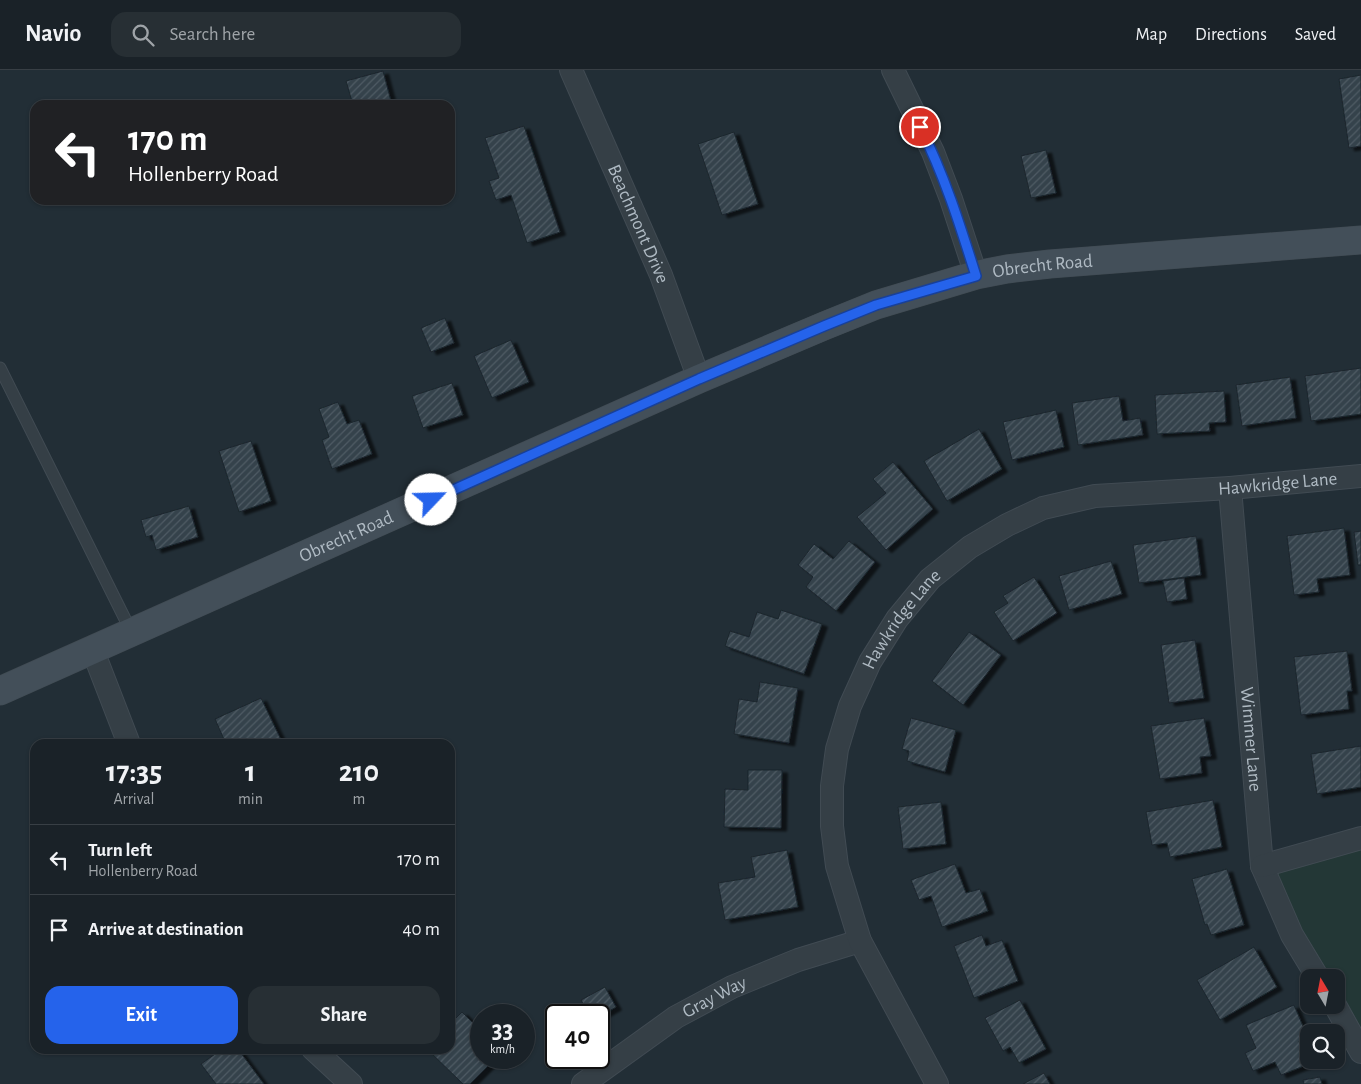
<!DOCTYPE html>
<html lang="en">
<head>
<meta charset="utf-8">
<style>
	:root { --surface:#1a2228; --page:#272f34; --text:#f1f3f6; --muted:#9fa4a8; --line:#383f45; --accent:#2563eb }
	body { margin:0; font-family:"Alegreya Sans",sans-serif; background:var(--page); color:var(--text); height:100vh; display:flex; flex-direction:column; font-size:19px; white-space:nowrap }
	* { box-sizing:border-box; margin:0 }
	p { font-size:16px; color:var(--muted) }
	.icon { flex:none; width:28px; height:28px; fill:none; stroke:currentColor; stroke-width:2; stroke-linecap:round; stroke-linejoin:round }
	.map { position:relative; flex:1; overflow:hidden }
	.panel { position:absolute; left:30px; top:669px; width:425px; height:315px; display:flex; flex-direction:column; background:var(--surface); border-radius:15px; box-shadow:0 1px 4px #0004,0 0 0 1px var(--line) }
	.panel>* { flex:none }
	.banner { position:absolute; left:30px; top:30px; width:425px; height:105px; border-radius:15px; box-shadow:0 1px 4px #0004,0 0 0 1px var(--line); background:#202124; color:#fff; overflow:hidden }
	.needle { width:32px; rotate:350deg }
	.tools { position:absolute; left:1300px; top:899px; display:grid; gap:10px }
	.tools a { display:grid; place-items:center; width:45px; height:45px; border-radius:10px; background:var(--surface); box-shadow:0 1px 4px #0004,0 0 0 1px var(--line); font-size:25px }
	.speed { position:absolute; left:470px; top:934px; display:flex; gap:10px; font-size:25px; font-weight:700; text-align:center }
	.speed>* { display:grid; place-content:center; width:65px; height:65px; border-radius:50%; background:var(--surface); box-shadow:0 1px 4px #0004,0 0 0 1px var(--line); line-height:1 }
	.speed small { font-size:12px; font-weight:400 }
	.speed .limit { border:2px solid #111; border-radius:8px; background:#fff; color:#111 }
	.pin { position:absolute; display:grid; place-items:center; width:42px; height:42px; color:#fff; margin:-21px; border:2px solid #fff; border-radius:50%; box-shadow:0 1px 5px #0007 }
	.me { position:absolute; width:55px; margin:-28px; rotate:66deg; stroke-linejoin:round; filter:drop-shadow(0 0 4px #0008) }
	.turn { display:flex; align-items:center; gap:18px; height:105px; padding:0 15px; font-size:22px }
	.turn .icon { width:65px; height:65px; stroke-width:2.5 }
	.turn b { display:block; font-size:35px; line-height:42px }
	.eta { display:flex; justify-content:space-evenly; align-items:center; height:85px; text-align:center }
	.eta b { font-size:30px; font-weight:700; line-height:35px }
	.button { display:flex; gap:10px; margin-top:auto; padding:10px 15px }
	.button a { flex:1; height:58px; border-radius:15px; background:var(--accent); color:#fff; font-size:20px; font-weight:700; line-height:58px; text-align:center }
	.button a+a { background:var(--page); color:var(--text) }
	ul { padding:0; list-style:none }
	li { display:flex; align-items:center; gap:15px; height:70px; padding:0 15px; border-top:1px solid var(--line) }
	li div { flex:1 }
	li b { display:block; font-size:19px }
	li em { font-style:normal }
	header { display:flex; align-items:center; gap:30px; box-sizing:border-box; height:70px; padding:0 25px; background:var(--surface); border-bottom:1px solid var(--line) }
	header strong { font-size:24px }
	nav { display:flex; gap:28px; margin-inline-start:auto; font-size:18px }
	.search { width:350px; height:45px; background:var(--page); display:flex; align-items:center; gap:12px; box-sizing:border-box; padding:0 18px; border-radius:15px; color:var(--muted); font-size:19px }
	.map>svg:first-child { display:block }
</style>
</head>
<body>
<header>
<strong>Navio</strong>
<div class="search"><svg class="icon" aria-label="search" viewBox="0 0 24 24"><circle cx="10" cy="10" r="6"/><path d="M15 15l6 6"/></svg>Search here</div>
<nav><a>Map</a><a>Directions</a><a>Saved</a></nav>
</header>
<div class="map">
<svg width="1361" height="1014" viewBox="0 0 1361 1014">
	<defs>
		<pattern id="building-hatch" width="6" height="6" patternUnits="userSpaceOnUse" patternTransform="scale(1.25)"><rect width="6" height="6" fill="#34424c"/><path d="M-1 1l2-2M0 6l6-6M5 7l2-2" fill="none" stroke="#4f5b64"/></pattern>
		<filter id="shadow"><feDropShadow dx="5.5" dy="3" stdDeviation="1" flood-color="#0009"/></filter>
	</defs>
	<rect width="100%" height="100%" fill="#222e36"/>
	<!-- green -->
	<path fill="#233736" d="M1361,770V980L1336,934V908L1322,907L1262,796Z"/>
	<!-- building -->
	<g fill="url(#building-hatch)" stroke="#1c262d" filter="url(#shadow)">
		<path d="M383,1L392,35H353L346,11Z"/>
		<path d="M1361,5V76L1349,78L1339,9Z"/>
		<path d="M524,56L560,162L527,173L511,125L496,130L489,111L499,108L485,68Z"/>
		<path d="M734,62L758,134L722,145L698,74Z"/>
		<path d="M1046,80L1056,123L1031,128L1021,86Z"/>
		<path d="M445,248L454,273L431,282L421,258Z"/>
		<path d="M511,270L529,312L492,328L474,286Z"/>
		<path d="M1361,298V344L1311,351L1305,306Z"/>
		<path d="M1290,307L1296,348L1242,356L1236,315Z"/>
		<path d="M452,313L463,345L423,358L412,326Z"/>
		<path d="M1224,321L1226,352L1209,353L1210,361L1157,364L1155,325Z"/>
		<path d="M1119,326L1123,351L1140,348L1143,365L1078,375L1072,333Z"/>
		<path d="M338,332L347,354L359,350L372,384L332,399L322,370L329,367L319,339Z"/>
		<path d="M1056,340L1064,377L1012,390L1003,352Z"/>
		<path d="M979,359L1002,399L947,431L924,391Z"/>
		<path d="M251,371L271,431L239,442L219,381Z"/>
		<path d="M893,392L933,439L886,480L857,447L886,423L873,409Z"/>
		<path d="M189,436L198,467L156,480L152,465L146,467L141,450Z"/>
		<path d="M1344,458L1350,505L1317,509L1319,522L1294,525L1287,466Z"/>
		<path d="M1361,461V495H1358L1354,462Z"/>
		<path d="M1196,466L1201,505L1139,513L1133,475Z"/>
		<path d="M849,471L875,492L836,541L806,517L813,507L798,495L814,474L833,489Z"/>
		<path d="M1111,491L1122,524L1069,540L1059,506Z"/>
		<path d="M1034,507L1057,543L1013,571L994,542L1008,533L1003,526Z"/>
		<path d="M1184,508L1187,529L1167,532L1163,511Z"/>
		<path d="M781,540L822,554L804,604L725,576L730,561L749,567L757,542L778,549Z"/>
		<path d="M969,562L1001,585L963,635L932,611Z"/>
		<path d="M1195,570L1204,628L1169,633L1161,575Z"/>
		<path d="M1347,581L1352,621H1347L1349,639L1301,645L1294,587Z"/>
		<path d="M760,612L798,618L789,673L734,664L739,629L757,632Z"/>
		<path d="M261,628L283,674H226L215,649Z"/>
		<path d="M911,648L956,660L945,702L907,691L909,681L902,679Z"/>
		<path d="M1204,648L1211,686L1200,687L1202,703L1160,709L1151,656Z"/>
		<path d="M1361,676V717L1317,724L1311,684Z"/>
		<path d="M748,700H782L781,758L724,757L725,719L748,720Z"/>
		<path d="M1213,730L1222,777L1170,787L1167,773L1152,775L1146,742Z"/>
		<path d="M941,732L946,774L903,779L898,737Z"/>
		<path d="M787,780L798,837L725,850L718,813L755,807L751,787Z"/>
		<path d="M955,794L966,823L980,819L988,841L942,857L931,826L919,830L911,810Z"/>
		<path d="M1227,799L1244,855L1211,865L1207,854L1205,855L1192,809Z"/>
		<path d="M982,865L986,876L1002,870L1018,911L974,928L954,876Z"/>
		<path d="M1254,877L1277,917L1220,950L1197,910Z"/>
		<path d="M605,917L616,937L599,947V945H589L581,930Z"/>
		<path d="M1020,930L1046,979L1019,993L1010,977L1003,981L985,948Z"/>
		<path d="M1294,935L1308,968L1299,971L1309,994L1281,1005L1275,992L1253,1001L1245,983L1256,978L1246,955Z"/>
		<path d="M462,942L474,954L481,946V988H496L470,1014H463L427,979H450V954Z"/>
		<path d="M222,979H238L264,1014H216L201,994Z"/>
		<path d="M1044,1003L1050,1014H1023Z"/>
		<path d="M1320,1007L1322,1014H1304L1303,1010Z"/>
	</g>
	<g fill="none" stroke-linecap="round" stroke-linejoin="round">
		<!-- lane casing -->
		<g stroke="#414b53" stroke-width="13">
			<path id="lane" d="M0,298L132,563"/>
		</g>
		<!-- street casing -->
		<g stroke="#414b53" stroke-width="24">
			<g id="street">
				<path id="s1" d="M571,0L661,205L699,309"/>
				<path d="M893,0L933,82L951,129L976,205"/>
				<path id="s2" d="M1230,418L1262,796L1292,865L1318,908"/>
				<path d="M93,581L129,674"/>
				<path d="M1262,796L1361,768"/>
				<path d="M1335,935L1361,982"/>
				<path d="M313,979L351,1014"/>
				<path id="s3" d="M583,1014L676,947L732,917L798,890L860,871"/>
				<path id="s4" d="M937,1014L860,871L837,796L832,756V716L837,679L850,636L870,592L897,549L930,509L970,477L1007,455L1043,438L1095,426L1230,418L1361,406"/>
			</g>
		</g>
		<!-- secondary casing -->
		<g stroke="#414b53" stroke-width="29">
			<g id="secondary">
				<path id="s5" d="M0,621L699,309L824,256L876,235L976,205L1007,199L1050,194L1361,170"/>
			</g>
		</g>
		<!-- lane -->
		<use href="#lane" stroke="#353f46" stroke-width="11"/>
		<!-- street -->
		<use href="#street" stroke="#353f46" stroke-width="22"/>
		<!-- secondary -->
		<use href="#secondary" stroke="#434f59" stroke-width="28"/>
	</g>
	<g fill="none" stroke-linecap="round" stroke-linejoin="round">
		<!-- route casing -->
		<g stroke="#184099" stroke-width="12">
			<path id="route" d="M431,430L699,309L824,256L876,235L976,206C960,155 944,104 920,57"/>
		</g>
		<!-- route -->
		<use href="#route" stroke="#2563eb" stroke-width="9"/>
	</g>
	<g text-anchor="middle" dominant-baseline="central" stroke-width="5" stroke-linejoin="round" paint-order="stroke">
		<!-- street labels -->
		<g font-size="19" fill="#afbac3" stroke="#1a242b">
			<text stroke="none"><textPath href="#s1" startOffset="168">Beachmont Drive</textPath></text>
			<text stroke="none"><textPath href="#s5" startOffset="1129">Obrecht Road</textPath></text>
			<text stroke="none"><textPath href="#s4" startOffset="925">Hawkridge Lane</textPath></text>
			<text stroke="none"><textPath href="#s5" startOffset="379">Obrecht Road</textPath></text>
			<text stroke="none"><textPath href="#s4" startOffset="505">Hawkridge Lane</textPath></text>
			<text stroke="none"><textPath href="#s2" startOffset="252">Wimmer Lane</textPath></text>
			<text stroke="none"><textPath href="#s3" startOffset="158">Gray Way</textPath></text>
		</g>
	</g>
</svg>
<div class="tools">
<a><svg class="needle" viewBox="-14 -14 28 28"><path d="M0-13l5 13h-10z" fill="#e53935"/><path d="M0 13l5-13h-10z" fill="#9fa4a8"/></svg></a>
<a><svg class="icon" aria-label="search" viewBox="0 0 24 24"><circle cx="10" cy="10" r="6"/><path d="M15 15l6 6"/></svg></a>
</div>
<div class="speed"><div>33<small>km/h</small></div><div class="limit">40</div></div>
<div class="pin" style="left:920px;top:57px;background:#d93025"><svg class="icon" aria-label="arrive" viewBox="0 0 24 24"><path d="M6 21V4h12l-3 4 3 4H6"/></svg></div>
<svg class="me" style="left:431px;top:430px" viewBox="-20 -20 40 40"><circle r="19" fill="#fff"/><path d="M0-13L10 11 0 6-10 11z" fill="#2563eb"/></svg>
<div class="banner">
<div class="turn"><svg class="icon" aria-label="left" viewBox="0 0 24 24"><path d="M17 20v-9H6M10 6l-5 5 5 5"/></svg><div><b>170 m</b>Hollenberry Road</div></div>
</div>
<section class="panel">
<div class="eta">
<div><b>17:35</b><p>Arrival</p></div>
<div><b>1</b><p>min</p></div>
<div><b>210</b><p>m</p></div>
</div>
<ul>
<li><svg class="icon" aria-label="left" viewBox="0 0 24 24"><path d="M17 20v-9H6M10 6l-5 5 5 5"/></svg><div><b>Turn left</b><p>Hollenberry Road</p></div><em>170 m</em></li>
<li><svg class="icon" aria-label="arrive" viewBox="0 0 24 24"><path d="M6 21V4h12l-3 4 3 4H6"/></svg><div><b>Arrive at destination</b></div><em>40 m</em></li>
</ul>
<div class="button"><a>Exit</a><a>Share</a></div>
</section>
</div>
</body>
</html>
